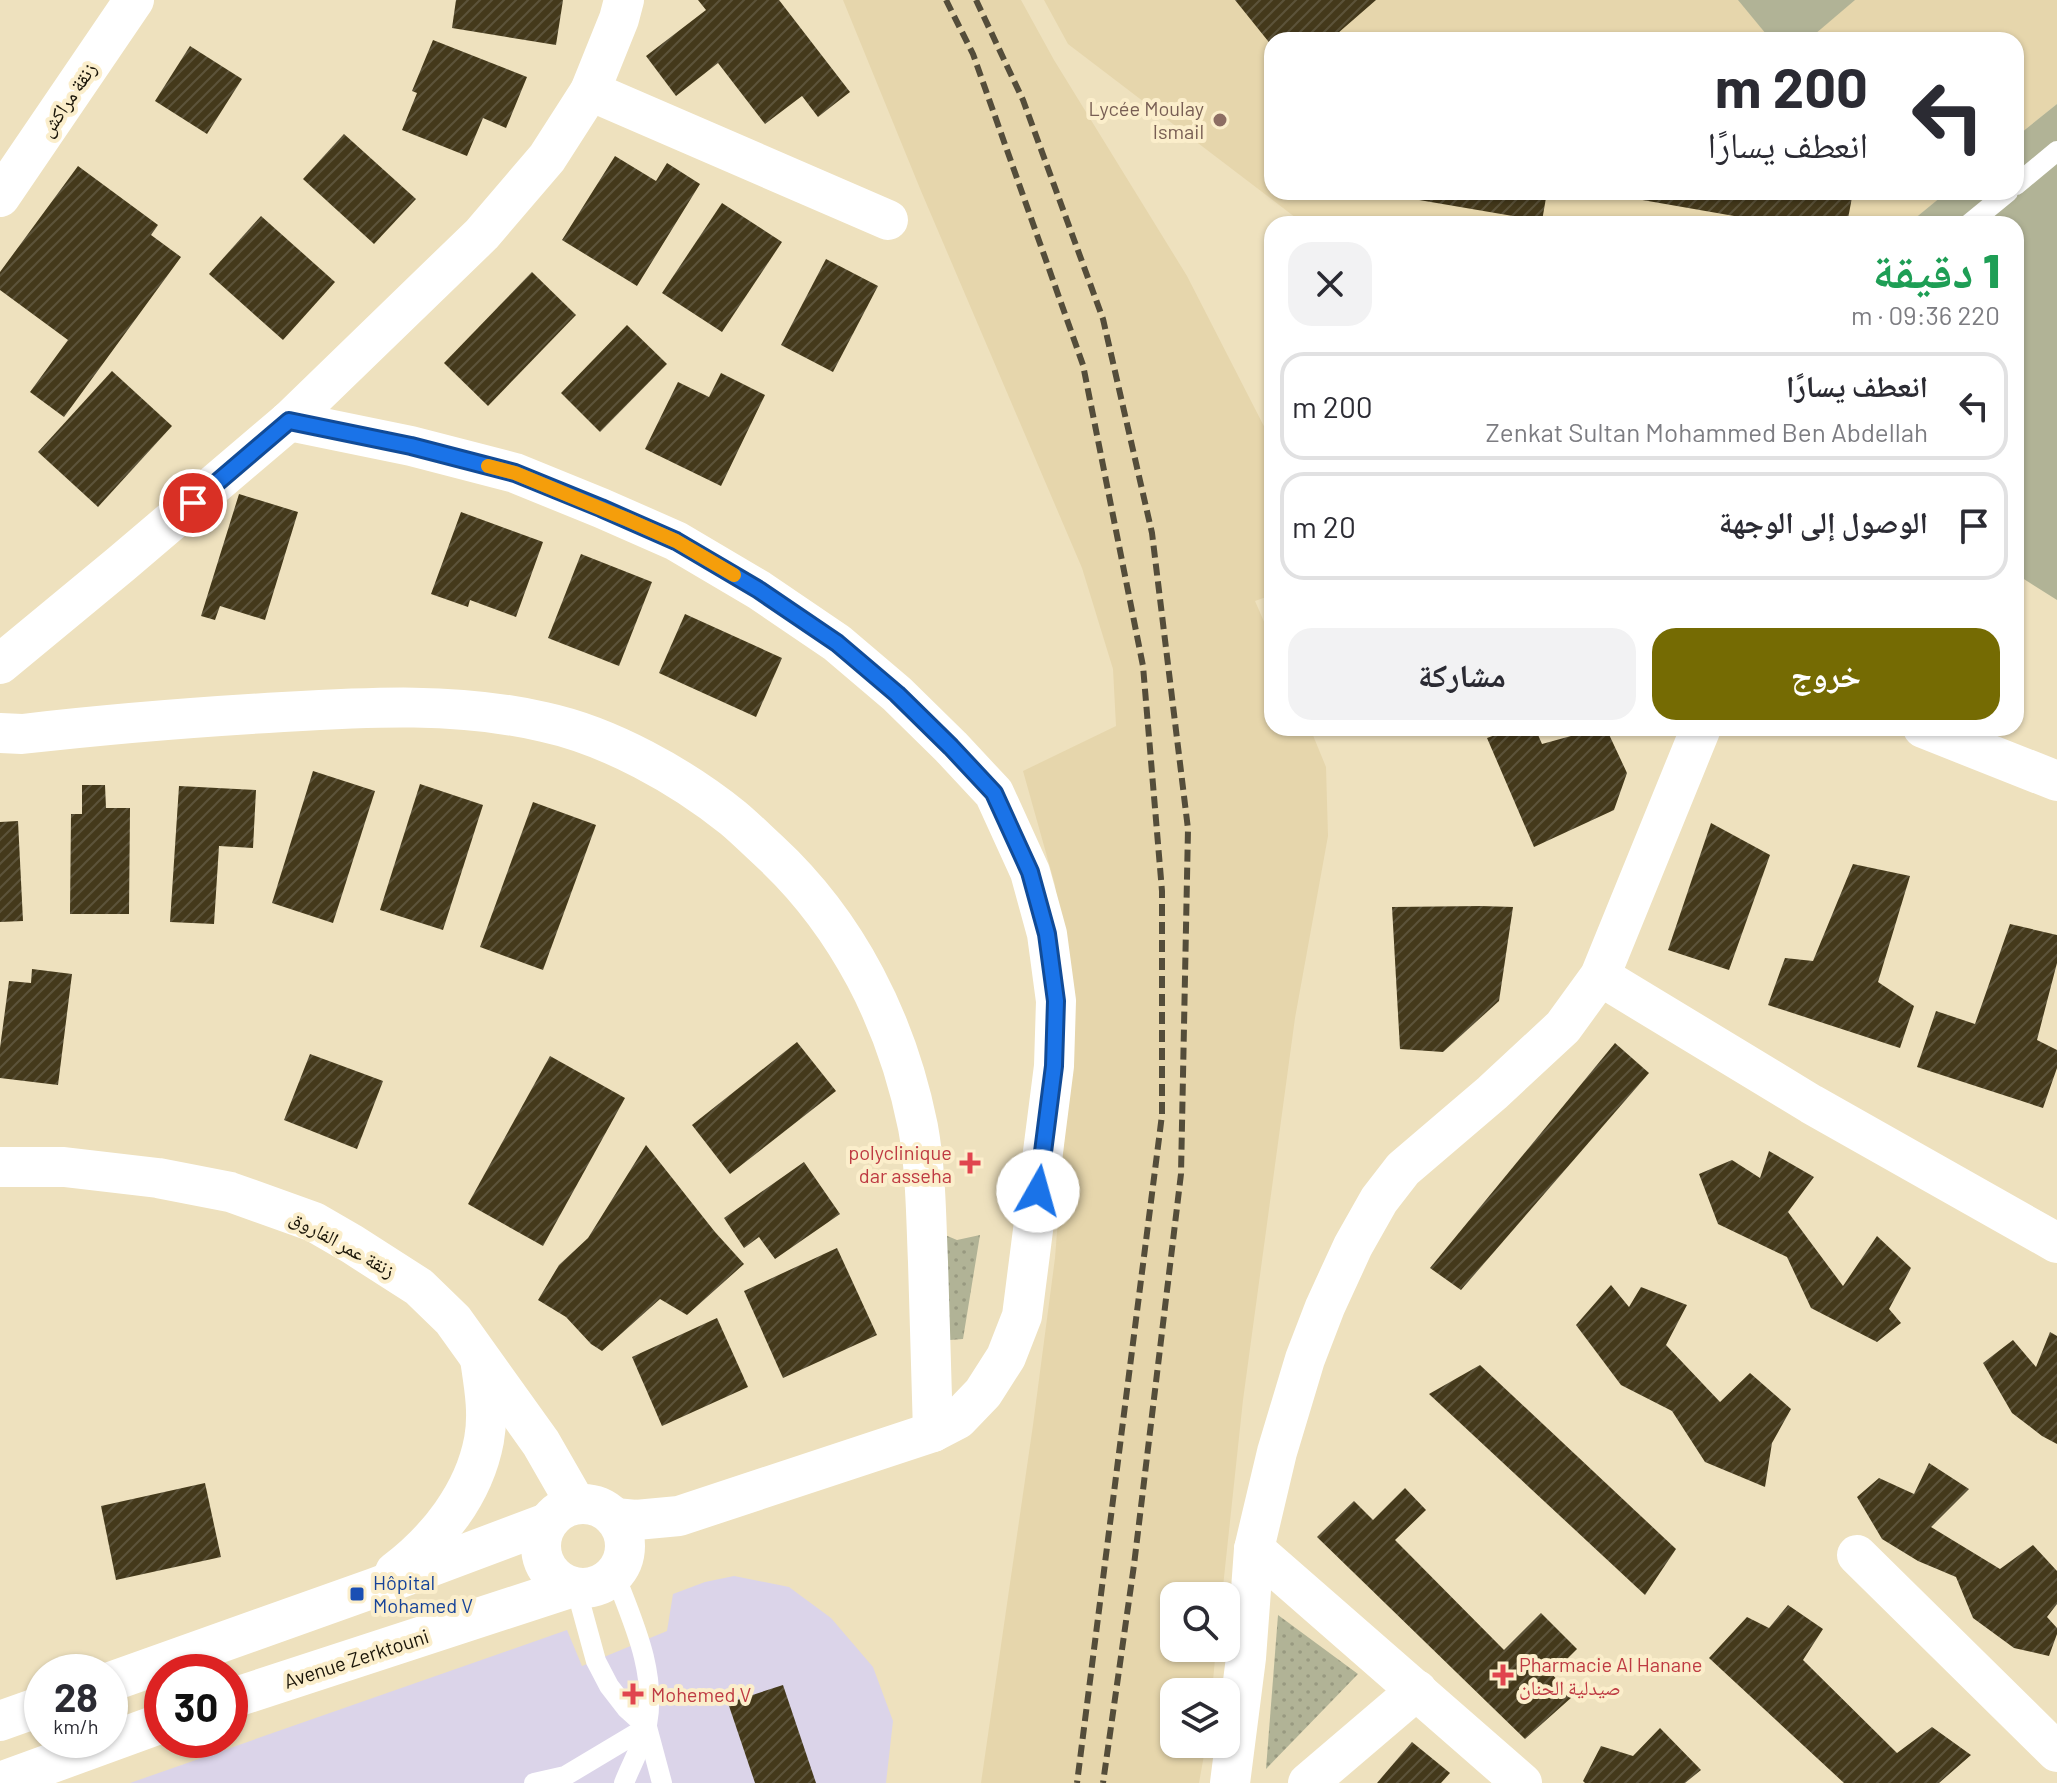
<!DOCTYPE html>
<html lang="ar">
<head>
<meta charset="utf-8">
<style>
	:root { --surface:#fff; --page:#f2f2f3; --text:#2b2b33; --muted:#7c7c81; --line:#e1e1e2; --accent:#756b03 }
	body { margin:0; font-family:Barlow,"Noto Naskh Arabic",sans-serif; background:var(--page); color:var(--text); direction:rtl; height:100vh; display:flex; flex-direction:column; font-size:30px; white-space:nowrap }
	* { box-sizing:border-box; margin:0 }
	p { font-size:26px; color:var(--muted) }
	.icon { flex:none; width:44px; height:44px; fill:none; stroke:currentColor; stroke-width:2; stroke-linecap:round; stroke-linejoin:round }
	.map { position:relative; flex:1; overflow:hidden; direction:ltr }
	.drawer { position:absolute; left:1264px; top:216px; width:760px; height:520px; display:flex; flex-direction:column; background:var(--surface); border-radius:24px; box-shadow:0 2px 6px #0004; direction:rtl }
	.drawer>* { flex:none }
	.guide { position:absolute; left:1264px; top:32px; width:760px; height:168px; border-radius:24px; box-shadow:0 2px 6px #0004; direction:rtl; background:#fff; color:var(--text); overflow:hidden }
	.buttons { position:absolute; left:1160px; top:1582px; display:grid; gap:16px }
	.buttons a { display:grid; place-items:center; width:80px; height:80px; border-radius:16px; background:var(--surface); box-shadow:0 2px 6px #0004; font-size:40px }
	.speed { position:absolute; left:24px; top:1654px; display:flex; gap:16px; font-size:40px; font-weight:700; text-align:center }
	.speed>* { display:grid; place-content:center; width:104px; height:104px; border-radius:50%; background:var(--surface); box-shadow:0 2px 6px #0004; line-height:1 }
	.speed small { font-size:20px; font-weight:400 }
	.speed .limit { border:12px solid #d22; background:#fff; color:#111 }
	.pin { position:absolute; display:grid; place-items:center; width:68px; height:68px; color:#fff; margin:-34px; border:4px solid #fff; border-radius:50%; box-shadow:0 2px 8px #0007 }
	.me { position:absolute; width:88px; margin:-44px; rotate:7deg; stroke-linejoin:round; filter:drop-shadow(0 0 6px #0008) }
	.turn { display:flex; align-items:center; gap:28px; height:168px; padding:0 24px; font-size:36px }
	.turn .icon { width:104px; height:104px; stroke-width:2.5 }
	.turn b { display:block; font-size:56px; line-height:68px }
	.round { display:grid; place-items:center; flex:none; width:84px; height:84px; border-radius:24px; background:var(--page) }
	.headline { display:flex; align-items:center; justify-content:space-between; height:136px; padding:0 24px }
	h1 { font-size:48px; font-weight:800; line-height:60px; color:#1e9e55 }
	.primary-button { display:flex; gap:16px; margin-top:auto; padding:16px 24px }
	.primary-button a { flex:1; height:92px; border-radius:24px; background:var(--accent); color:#fff; font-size:32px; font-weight:800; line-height:92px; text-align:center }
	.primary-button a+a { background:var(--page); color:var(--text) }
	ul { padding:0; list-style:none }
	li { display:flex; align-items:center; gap:24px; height:108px; margin:0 16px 12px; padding:0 8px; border:4px solid var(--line); border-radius:24px }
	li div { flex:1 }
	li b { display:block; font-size:30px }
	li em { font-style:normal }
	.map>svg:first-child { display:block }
</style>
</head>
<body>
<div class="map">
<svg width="2057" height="1783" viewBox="0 0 2057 1783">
	<defs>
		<pattern id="grass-dots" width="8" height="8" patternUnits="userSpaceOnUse" patternTransform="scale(2)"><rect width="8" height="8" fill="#b1b396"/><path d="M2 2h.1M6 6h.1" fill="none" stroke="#989980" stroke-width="1.8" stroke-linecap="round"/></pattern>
		<pattern id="building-hatch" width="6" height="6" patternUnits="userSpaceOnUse" patternTransform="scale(2)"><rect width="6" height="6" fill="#44391b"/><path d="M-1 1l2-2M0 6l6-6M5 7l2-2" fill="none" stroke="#5c533a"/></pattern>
	</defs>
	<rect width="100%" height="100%" fill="#eee1be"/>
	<!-- built -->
	<g fill="#e6d6ac">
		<path d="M843,0H1021L1054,60L1187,276L1272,442V595L1255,601L1272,640V728H1310L1326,767L1328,836L1295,1018L1243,1400L1222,1596H1174V1648H1216L1212,1692H1174V1744H1206L1199,1783H981L1033,1425L1055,1258L1072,1040L1055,885L1023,771L1116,726L1113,669L1082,568L921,191Z"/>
		<path d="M1044,0H2057V104L2016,137V40H1272V192H1947L1908,224H1304L1068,44Z"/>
	</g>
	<!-- medical -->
	<path fill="#dbd4e9" d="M734,1576L789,1587L831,1618L873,1667L893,1721L886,1783H130L567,1630L582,1666L667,1631L673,1594L705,1582Z"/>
	<!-- grass -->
	<g fill="url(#grass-dots)">
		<path d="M945,1235L957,1240L980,1235L963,1339L950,1340Z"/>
		<path d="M1278,1615L1358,1674L1266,1769Z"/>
	</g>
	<!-- pitch -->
	<g fill="#b1b396">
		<path d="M1738,0H1855L1808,40H1771Z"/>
		<path d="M2057,104V600L2016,574V224H1908L1947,192H2016V137Z"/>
	</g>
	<!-- building -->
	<g fill="url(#building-hatch)">
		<path d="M456,0H563L556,45L452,28Z"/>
		<path d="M698,0H779L850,92L818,117L802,96L765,124L718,63L676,96L646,56L706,10Z"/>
		<path d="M1235,0H1376L1330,40H1272V46Z"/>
		<path d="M433,40L527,77L506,128L483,118L467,156L402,130L417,93L412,91Z"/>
		<path d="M190,46L242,79L207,134L155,101Z"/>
		<path d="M344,134L416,199L374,244L303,179Z"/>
		<path d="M615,156L656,181L667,163L700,184L637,286L562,240Z"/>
		<path d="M78,166L158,225L151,235L181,257L64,417L30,392L68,340L0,290V272Z"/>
		<path d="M1384,192H1547L1542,221L1384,194Z"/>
		<path d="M1608,192H1853L1847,224H1780L1608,194Z"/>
		<path d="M722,203L782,242L722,332L662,293Z"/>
		<path d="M261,216L335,282L283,340L209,274Z"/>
		<path d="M826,259L878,286L833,372L781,345Z"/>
		<path d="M532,272L576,315L488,406L444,363Z"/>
		<path d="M627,325L667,364L600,432L561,393Z"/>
		<path d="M112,371L172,426L98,507L38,452Z"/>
		<path d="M721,373L765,395L721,486L645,449L678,382L709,397Z"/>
		<path d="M239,494L298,512L265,620L220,606L215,620L201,616Z"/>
		<path d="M461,512L543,542L516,617L470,600L468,607L431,594Z"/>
		<path d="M581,554L652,582L619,666L548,638Z"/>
		<path d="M685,614L782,658L756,717L659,673Z"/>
		<path d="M1514,728H1535L1542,744L1600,728H1606L1627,773L1614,810L1534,847L1487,738Z"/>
		<path d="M313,771L375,791L333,923L272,903Z"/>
		<path d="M420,784L483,805L443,930L380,910Z"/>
		<path d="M82,785H105L106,808H130L129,914H70L71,814H82Z"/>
		<path d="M179,786L256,790L253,848L219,846L214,924L170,922Z"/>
		<path d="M533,802L596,825L543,970L480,947Z"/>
		<path d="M18,821L23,921L0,922V822Z"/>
		<path d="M1711,823L1770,855L1729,970L1668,950Z"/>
		<path d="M1853,864L1910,876L1878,982L1914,1006L1900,1048L1768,1005L1785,958L1813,961Z"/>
		<path d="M1481,906L1513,907L1499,1001L1443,1052L1400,1049L1392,907Z"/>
		<path d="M2010,924L2057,935V963L2037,1040L2057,1050V1068L2043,1108L1917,1067L1936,1011L1975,1024Z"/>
		<path d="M32,969L72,974L58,1085L0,1078V1048L9,981L31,983Z"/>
		<path d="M797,1042L836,1091L730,1174L692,1125Z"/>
		<path d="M1615,1043L1649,1073L1461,1290L1430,1268Z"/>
		<path d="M310,1054L383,1081L357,1149L284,1120Z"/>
		<path d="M550,1056L625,1098L543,1246L468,1204Z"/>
		<path d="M646,1145L715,1232L744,1264L687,1315L660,1299L602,1351L591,1344L566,1317L538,1300L559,1265L588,1238Z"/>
		<path d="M1769,1151L1814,1177L1788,1212L1843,1286L1877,1236L1911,1268L1889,1309L1901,1323L1877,1342L1811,1308L1787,1257L1718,1224L1699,1174L1732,1160L1760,1178Z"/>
		<path d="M804,1162L840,1214L775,1259L759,1237L744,1248L724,1218Z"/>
		<path d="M837,1248L877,1335L783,1378L744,1291Z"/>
		<path d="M1611,1285L1629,1307L1641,1287L1687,1305L1666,1345L1720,1402L1750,1373L1791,1409L1772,1443L1765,1487L1705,1462L1672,1411L1621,1385L1576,1325Z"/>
		<path d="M717,1318L748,1387L662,1426L632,1357Z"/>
		<path d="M2050,1332L2057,1336V1444L2042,1436L2012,1413L1983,1363L2013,1340L2036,1367Z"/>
		<path d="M1480,1365L1676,1549L1645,1595L1429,1394Z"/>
		<path d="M1929,1463L1969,1489L1931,1527L2000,1569L2033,1545L2057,1571V1604L2047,1617L2057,1628V1634L2049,1656L2014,1648L1973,1618L1956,1577L1918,1561L1882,1539L1857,1497L1879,1478L1914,1494Z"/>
		<path d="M205,1483L221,1557L116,1580L101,1506Z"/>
		<path d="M1405,1488L1426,1510L1395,1540L1504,1650L1541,1613L1577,1649L1552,1674L1572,1697L1525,1739L1317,1537L1354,1501L1373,1520Z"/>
		<path d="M1788,1605L1823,1629L1803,1660L1897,1753L1932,1727L1971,1755L1939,1783H1844L1709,1658L1747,1617L1769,1628Z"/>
		<path d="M783,1685L816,1783H755L728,1703Z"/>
		<path d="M1660,1728L1701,1770L1685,1783H1585L1583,1781L1601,1746L1633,1756Z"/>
		<path d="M1412,1742L1450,1773L1441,1783H1377Z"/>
	</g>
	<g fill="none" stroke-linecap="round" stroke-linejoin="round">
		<!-- lane -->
		<g stroke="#fff" stroke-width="20">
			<path d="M2016,185L2057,151"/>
			<path d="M1969,224L2008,192"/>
			<path d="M615,1575C633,1622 657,1672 647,1725C643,1744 631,1765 624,1783"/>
			<path d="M576,1588L596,1661L609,1686L626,1708L647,1727L662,1783"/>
			<path d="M534,1783L565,1776L647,1727"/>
		</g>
		<!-- street -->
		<g stroke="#fff" stroke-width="40">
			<path d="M590,91L888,220"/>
			<path d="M0,197L134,0"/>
			<path d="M289,421L411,446L515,473L601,508L676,541L759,590L837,643L897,694L951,747L994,793L1030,872L1047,934L1056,1001L1054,1066L1022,1316L1006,1357L983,1393L958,1419L933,1432L679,1516L636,1520L615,1518"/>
			<path d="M0,664L121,564L289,421L482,234L547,158L590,91L619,19L624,0"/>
			<path d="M1923,728L2057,781"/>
			<path d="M0,733L22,734C109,724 196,717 283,712C370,707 458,702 544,722C609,736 681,776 733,818C745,828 757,840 769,851C848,924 897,1022 918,1127C926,1171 926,1217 928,1262C930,1318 931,1375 933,1432"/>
			<path d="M1600,976L1811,1104L2057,1243"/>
			<path d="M0,1167H64L158,1178L230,1192L314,1222L352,1244L419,1287L453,1320L541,1443L576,1504"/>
			<circle cx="583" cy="1546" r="42"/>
			<path d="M1254,1549L1522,1783"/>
			<path d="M1857,1555L2057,1752"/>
			<path d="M395,1572C437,1540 474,1494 484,1440C489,1413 484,1386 480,1359"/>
			<path d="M110,1682L374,1588L547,1523"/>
			<path d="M230,1699L573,1587"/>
			<path d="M0,1721L42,1706"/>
			<path d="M0,1782L162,1723"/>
			<path d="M1230,1783L1246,1658L1254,1549L1277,1452L1305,1359L1325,1307L1353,1246L1379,1200L1403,1169L1492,1093L1563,1027L1600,976L1701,728"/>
			<path d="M1308,1783L1417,1690"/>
		</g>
		<!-- rail -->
		<g stroke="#544d3a" stroke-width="6" stroke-dasharray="12 6" stroke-linecap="butt">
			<path d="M946,0L973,54L1083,365L1143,666L1162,891V1115L1077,1783"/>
			<path d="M976,0L1023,100L1103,319L1152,533L1188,829L1181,1174L1134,1565L1103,1783"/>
		</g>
	</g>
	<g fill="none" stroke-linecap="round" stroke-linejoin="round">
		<!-- route casing -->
		<g stroke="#114b97" stroke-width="20">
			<path id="route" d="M193,503L289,421L411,446L515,473L601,508L676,541L759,590L837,643L897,694L951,747L994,793L1030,872L1047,934L1056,1001L1054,1066L1038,1191"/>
		</g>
		<!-- route -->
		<use href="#route" stroke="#1a73e8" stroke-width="14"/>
		<!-- slow -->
		<path stroke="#f59e0b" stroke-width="14" d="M488,466L515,473L626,519L676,541L734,575"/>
	</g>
	<!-- markers -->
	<circle fill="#8d6e63" stroke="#fbeecb" stroke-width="3" cx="1220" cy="120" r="8"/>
	<g fill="#e0444e" stroke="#fbeecb" stroke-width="3">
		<path d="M966 1151h8v8h8v8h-8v8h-8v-8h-8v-8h8z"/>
		<path d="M1499 1663h8v8h8v8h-8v8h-8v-8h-8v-8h8z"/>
		<path d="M629 1682h8v8h8v8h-8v8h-8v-8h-8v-8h8z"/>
	</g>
	<rect fill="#1a4fb4" stroke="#fbeecb" stroke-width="3" x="349" y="1586" width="16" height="16" rx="4"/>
	<g text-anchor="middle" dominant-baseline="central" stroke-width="8" stroke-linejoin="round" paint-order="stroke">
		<!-- street labels -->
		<g font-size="20" fill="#1a1508" stroke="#fbeecb">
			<text transform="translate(67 99) rotate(-56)">زنقة مراكش</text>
			<text transform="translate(343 1243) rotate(29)">زنقة عمر الفاروق</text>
			<text transform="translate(356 1658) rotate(-18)">Avenue Zerktouni</text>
		</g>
		<!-- education labels -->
		<g font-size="20" fill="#785e54" stroke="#fbeecb" text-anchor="end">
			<text x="1204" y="108">Lycée Moulay<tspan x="1204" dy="23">Ismail</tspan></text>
		</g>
		<!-- health labels -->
		<g font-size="20" fill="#be3a42" stroke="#fbeecb" text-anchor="start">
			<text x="952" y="1152" text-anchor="end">polyclinique<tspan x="952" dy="23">dar asseha</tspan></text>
			<text x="1519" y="1664">Pharmacie Al Hanane<tspan x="1519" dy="23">صيدلية الحنان</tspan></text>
			<text x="651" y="1694">Mohemed V</text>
		</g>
		<!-- transit labels -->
		<g font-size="20" fill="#164399" stroke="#fbeecb" text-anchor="start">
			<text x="373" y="1582">Hôpital<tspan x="373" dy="23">Mohamed V</tspan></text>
		</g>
	</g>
</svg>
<div class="buttons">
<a><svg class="icon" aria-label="search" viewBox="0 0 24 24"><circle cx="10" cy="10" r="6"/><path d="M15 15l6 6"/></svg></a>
<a><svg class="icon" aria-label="layers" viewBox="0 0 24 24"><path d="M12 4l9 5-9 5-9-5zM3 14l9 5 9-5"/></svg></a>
</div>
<div class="speed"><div>28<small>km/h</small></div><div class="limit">30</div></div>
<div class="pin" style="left:193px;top:503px;background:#d93025"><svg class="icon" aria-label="arrive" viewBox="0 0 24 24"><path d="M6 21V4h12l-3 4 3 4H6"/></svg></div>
<svg class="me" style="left:1038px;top:1191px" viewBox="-20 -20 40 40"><circle r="19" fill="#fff"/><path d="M0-13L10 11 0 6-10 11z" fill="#1a73e8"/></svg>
<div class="guide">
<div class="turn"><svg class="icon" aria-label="left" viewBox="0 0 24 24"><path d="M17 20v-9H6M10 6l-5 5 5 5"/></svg><div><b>200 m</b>انعطف يسارًا</div></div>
</div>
<section class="drawer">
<div class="headline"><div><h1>1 دقيقة</h1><p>220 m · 09:36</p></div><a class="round"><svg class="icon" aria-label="close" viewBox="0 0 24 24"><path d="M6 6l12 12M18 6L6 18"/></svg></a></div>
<ul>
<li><svg class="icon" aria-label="left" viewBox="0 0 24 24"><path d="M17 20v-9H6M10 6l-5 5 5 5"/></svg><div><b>انعطف يسارًا</b><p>Zenkat Sultan Mohammed Ben Abdellah</p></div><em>200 m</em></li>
<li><svg class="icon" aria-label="arrive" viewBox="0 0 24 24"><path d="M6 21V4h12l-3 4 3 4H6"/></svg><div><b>الوصول إلى الوجهة</b></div><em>20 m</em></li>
</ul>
<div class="primary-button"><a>خروج</a><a>مشاركة</a></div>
</section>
</div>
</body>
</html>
